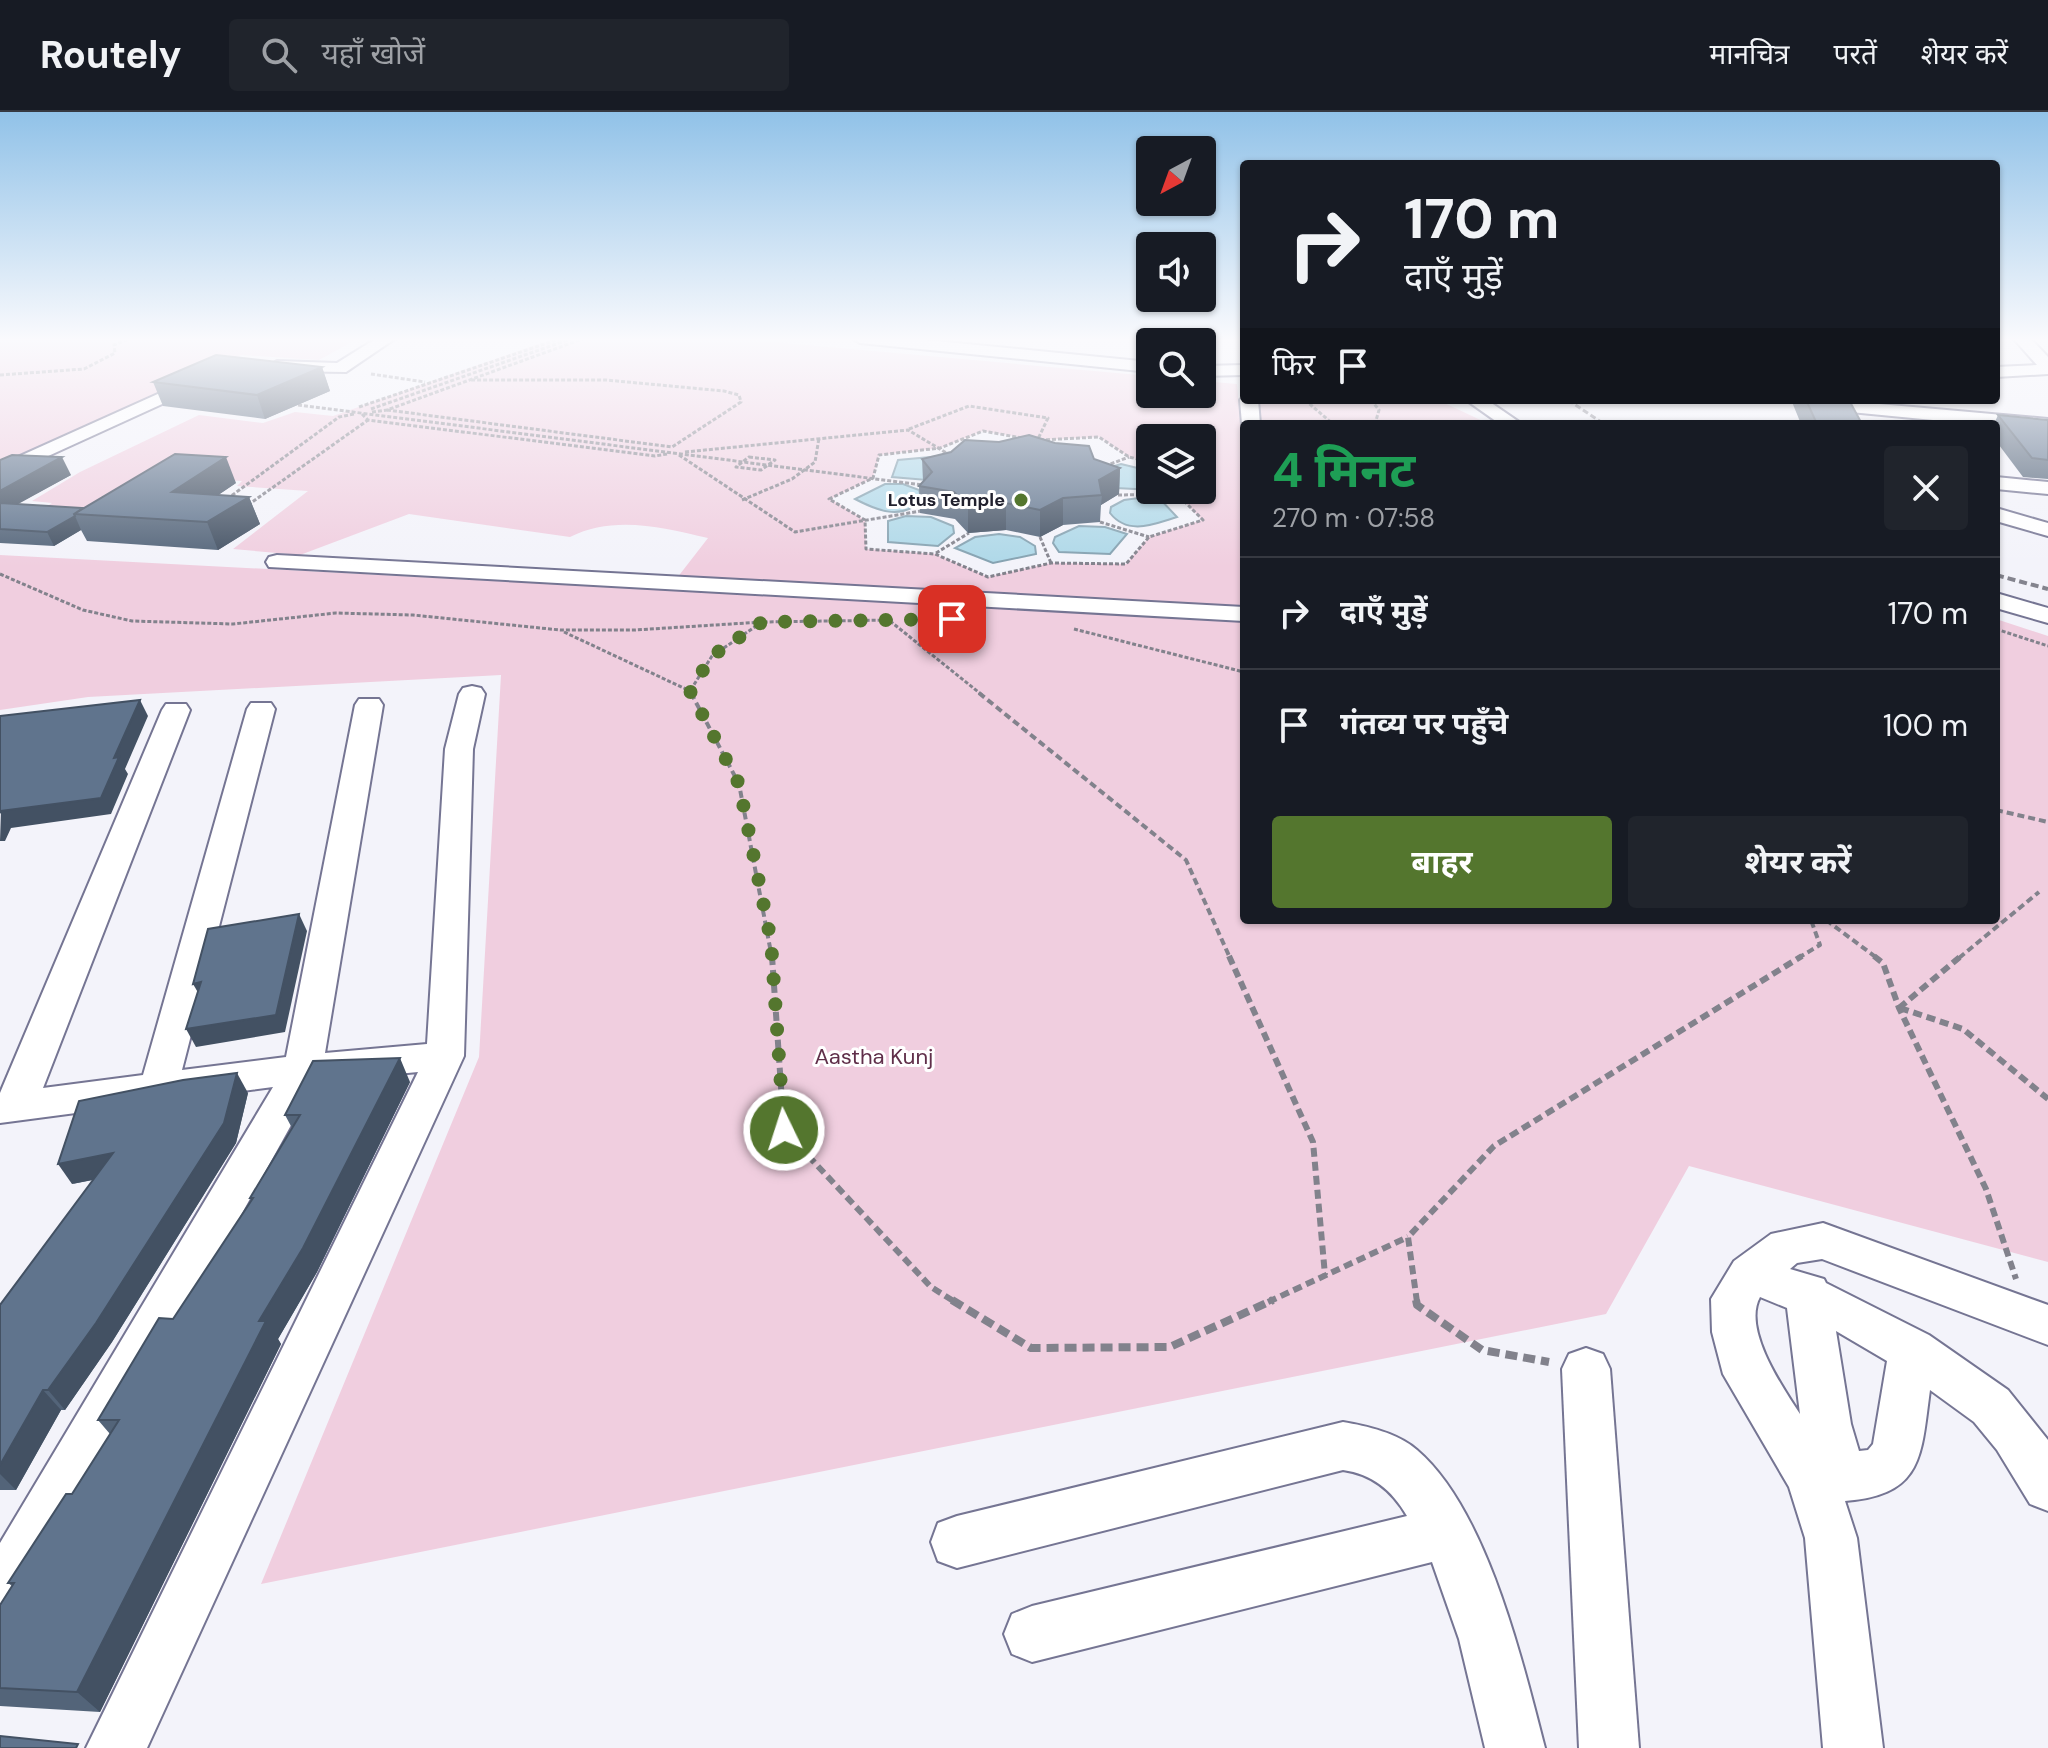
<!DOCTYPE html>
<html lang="hi">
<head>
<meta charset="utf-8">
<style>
	:root { --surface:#171b24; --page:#20242c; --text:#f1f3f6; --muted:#9ea1a6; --line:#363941; --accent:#54762e }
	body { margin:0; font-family:"DM Sans","Noto Sans Devanagari",sans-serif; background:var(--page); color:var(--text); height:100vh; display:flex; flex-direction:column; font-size:30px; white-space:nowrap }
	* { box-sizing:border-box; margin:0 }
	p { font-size:26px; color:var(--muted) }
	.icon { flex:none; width:44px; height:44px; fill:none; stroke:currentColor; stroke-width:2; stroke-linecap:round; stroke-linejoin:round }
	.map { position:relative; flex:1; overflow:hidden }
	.details { position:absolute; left:1240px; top:308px; width:760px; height:504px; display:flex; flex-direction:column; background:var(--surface); border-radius:8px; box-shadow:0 2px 6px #0004 }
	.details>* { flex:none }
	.guide { position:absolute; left:1240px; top:48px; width:760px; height:244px; border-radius:8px; box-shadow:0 2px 6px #0004; background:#171b24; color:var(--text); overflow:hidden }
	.needle { width:52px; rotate:221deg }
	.controls { position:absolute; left:1136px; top:24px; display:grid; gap:16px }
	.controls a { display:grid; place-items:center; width:80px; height:80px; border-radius:8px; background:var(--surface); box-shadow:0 2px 6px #0004; font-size:40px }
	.pin { position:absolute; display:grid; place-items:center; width:68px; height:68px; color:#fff; margin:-34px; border-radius:16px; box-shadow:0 4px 12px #0006 }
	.me { position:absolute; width:88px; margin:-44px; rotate:356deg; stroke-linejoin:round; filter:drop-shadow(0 0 6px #0008) }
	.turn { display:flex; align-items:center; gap:28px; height:168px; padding:0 32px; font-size:36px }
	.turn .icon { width:104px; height:104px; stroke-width:2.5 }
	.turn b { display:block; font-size:56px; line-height:68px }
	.then { display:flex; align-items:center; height:76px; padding:0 32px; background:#0003; gap:16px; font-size:30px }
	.round { display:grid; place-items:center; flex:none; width:84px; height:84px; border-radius:8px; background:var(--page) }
	.summary { display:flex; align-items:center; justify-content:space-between; height:136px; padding:0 32px }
	h1 { font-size:48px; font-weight:700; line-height:60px; color:#1e9e55 }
	.cta { display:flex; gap:16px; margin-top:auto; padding:16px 32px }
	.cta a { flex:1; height:92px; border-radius:8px; background:var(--accent); color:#fff; font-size:32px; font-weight:700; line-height:92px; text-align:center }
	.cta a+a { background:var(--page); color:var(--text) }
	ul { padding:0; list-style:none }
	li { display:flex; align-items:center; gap:24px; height:112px; padding:0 32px; border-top:2px solid var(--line) }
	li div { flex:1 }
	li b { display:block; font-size:30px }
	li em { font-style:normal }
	header { display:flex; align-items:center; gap:48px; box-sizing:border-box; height:112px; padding:0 40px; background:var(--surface); border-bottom:2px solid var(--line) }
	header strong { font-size:38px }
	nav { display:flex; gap:44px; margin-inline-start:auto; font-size:28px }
	.search { width:560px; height:72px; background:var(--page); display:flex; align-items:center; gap:20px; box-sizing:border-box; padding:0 28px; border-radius:8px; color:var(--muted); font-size:30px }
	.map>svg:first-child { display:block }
</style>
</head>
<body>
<header>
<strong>Routely</strong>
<div class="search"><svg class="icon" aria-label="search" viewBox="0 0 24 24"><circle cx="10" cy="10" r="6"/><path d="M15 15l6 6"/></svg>यहाँ खोजें</div>
<nav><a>मानचित्र</a><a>परतें</a><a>शेयर करें</a></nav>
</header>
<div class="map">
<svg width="2048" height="1636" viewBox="0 0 2048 1636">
	<rect width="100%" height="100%" fill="#f3f3fa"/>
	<!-- green -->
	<g fill="#f0cedf" fill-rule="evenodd">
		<path d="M0,226H359L319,248L241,243L0,357Z"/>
		<path d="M555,226H730L1150,264V282H1202V269L1237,272L1244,356V496L677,466L708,426C662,415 613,403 570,425L409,402L300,443L233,437L308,379L237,374L242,369L183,366L119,403L37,400L52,391L32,389L80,360L199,303L263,311L295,300L333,304ZM983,319L1037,328L1099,325L1129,345L1150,350V326H1202V378H1178L1177,382L1202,408L1149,425L1126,452L1051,451L988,465L935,442L866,437L865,408L830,387L873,366L879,343L940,336Z"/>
		<path d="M1255,288H1438L1489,312H1258Z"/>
		<path d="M0,443L1244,508V808H1996V507L2048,524V1150L1689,1054L1606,1202L261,1472L479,945L501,563L88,585L0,598Z"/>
	</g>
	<!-- water -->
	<g fill="#aed8e8" stroke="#84a1b0" stroke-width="2">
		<path d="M942,344L927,368L892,365L898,348Z"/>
		<path d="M1121,352L1150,359V378H1154L1116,376L1108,356Z"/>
		<path d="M885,372H903L919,378L922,389C900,408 878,399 855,387Z"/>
		<path d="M1139,386H1159L1177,405C1154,412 1128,424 1110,401L1111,395L1124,388Z"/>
		<path d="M906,404L931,405L953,414L954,421L938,434L888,430V409Z"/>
		<path d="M1079,414L1105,415L1127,422L1110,442L1059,440L1053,431L1055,425Z"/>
		<path d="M999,422L1020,425L1035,434L1036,442L993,451L955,436L975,425Z"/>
	</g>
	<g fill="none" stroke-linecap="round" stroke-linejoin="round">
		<!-- minor casing -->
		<g stroke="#757593" stroke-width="4">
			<g id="minor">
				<path d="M377,226H396L346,260L277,259L269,254L277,249L337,251Z"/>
				<path d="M852,226H905L1150,250V260L860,231Z"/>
				<path d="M2013,226H2030L2048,245V262L1996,265V255L2037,253Z"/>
				<path d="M1244,253V263L1202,264V254Z"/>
				<path d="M200,263L209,268L206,272L0,366V353Z"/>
				<path d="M1244,284V288H1258L1260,312H1244V315L1242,312L1240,288Z"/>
				<path d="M1466,288H1487L1522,312H1500Z"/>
				<path d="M1802,288H1834L2048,307V319L1809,296L1803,295Z"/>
				<path d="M1996,365L2048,370V382L1996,377Z"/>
				<path d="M1996,396L2048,411V424L1996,409Z"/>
				<path d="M277,443L1244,495V509L269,455L266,450L269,445Z"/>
				<path d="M1996,481L2048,496V511L1996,496Z"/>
				<path d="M472,574L481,576L485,582L473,637L464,944L147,1636H86L418,960L315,970L19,1502L0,1510V1431L273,975L0,1011V981L162,598L166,592H186L190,598L43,976L143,963L247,597L251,591H271L275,597L182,958L286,945L355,593L359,587H379L383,593L325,941L427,932L445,637L459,582L463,576Z"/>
				<path d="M1823,1111L2048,1193V1233L1822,1147L1797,1151L1790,1157L1824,1167L1826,1171L1929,1223L2008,1278L2048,1328V1399L2030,1392L1997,1338L1974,1310L1930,1278C1921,1343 1924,1383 1845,1389L1857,1426L1883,1636H1823L1805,1426L1789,1375L1723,1262L1712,1220L1711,1187L1734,1149L1771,1122ZM1760,1185L1787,1196L1800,1302C1783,1276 1742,1217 1760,1185ZM1836,1219L1887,1249L1873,1332L1868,1338L1859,1339L1851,1312Z"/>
				<path d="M1586,1236L1603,1242L1610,1257L1639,1636H1579L1562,1257L1569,1242Z"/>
				<path d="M1343,1310C1367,1314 1398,1321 1417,1338C1487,1398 1522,1548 1545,1636H1485L1459,1527L1432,1450L1032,1550L1012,1542L1004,1522L1012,1502L1032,1494L1407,1404C1392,1378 1372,1362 1343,1358L957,1456L938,1449L931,1430L938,1411L957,1404Z"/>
			</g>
		</g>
		<!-- path-far3 -->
		<g stroke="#82828c" stroke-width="3" stroke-dasharray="4 2" stroke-linecap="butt">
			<path d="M371,262L425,270"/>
			<path d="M0,263L84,257L115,241L114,233L131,226"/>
			<path d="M1305,288L1333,312"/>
			<path d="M1371,288L1379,298L1375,312"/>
			<path d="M298,293L923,373"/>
			<path d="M359,295L562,226"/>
			<path d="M371,297L573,226"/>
			<path d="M387,298L672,335L741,290L739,283L724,279L606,268H470"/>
			<path d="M372,300L387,298L585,226"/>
			<path d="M362,302L368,308L655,344L667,342"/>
			<path d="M909,317L969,294L1048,306L1037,329"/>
			<path d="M1022,326L983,319L940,336L879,343L873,366L829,387L865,408L866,437L935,442L988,465L1051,451L1126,452L1149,425L1203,408L1177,382L1178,378"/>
			<path d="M1040,328L1099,325L1129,345L1150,350"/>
			<path d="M685,340L908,318L950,343"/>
			<path d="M679,343L795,420L921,399"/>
			<path d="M749,345L775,348L761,358L736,355Z"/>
			<path d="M1105,354L1129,345"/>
			<path d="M1118,383L1177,382"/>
			<path d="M227,387L339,305L354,302"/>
			<path d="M742,388L792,367L815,350L819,326"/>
			<path d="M248,393L368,308"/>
			<path d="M1100,410L1149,425"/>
			<path d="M1040,425L1051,451"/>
			<path d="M936,441L969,421"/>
			<path d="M0,462L83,498L132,509L233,512L336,501L413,503L560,518H635L762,510L893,508"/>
			<path d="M890,509L982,583"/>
			<path d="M1074,517L1244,560"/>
			<path d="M1996,517L2048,534"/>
			<path d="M564,520L690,579"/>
			<path d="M692,583L690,579L712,544L762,510"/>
		</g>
		<!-- path-far2 -->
		<g stroke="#82828c" stroke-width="4" stroke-dasharray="7 4" stroke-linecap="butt">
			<path d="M691,581L739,672L772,846"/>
			<path d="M979,581L1186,748L1230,846"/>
			<path d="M1996,698L2048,710"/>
			<path d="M1826,808L1877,846"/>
			<path d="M1798,846L1820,833L1811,808"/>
			<path d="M1959,846L2039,780"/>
		</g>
		<!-- path-far1 -->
		<g stroke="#82828c" stroke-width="6" stroke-dasharray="9 5" stroke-linecap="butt">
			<path d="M772,844L784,1018L931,1175L955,1190"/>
			<path d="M1229,844L1313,1030L1325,1163"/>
			<path d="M1874,844L1883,851L1899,896L1986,1077L2016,1167"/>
			<path d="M1899,896L1961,844"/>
			<path d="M1900,896L1963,917L2048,987"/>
			<path d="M1268,1190L1408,1125"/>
			<path d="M1417,1190L1408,1125L1494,1034L1802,844"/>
		</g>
		<!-- path -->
		<g stroke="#82828c" stroke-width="8" stroke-dasharray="12 6" stroke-linecap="butt">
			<path d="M952,1188L1031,1236L1170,1235L1273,1188"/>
			<path d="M1416,1188L1417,1193L1482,1238L1549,1250"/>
		</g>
		<!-- minor -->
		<use href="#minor" fill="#fff" fill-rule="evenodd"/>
		<!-- rail-far1 -->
		<path stroke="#84848e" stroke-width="3" stroke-dasharray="6 3" stroke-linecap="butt" d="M1568,288L1604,312"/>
		<!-- rail -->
		<path stroke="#84848e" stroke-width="4" stroke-dasharray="8 4" stroke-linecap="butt" d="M1996,463L2048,477"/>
	</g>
	<!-- wall -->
	<g fill="#536479">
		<path d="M322,255L330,279L265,307L163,294L153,270Z"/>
		<path d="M1793,288H1849L1862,312H1801L1792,290Z"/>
		<path d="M1998,303L2048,308V367L2023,365L1996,329V312H1994Z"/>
		<path d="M1055,331L1094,347L1120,356L1119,382L1101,393L1100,410L1063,413L1040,425L1006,418L968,421L955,407L920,401L919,374L923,369L922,347Z"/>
		<path d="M0,348L71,363L17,392L83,396L236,371L218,383L249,385L260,412L218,438L87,429L81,418L54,434L0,431Z"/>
		<path d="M410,970L317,1160L278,1227L281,1232L100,1600L0,1594V1493L12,1474L8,1471L72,1382L110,1322L98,1308L173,1207L251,1089L250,1086L292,1016L285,1003Z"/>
		<path d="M248,981L236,1031L112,1230L65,1298H61L16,1378H0V1193L93,1068L72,1072Z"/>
	</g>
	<!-- shaded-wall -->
	<g fill="#435163">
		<path d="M322,255L330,279L265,307L257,283Z"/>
		<path d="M62,345L71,363L0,402V379Z"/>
		<path d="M226,345L236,371L183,407L172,380Z"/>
		<path d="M1120,356L1119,382L1101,393L1102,383L1099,368Z"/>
		<path d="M249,385L260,412L218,438L207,410Z"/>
		<path d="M1063,386V413L1040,425V398Z"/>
		<path d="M1006,391V418L968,421V394Z"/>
		<path d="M75,404L81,418L54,434L47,420Z"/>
		<path d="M140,588L148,604L125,657L128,662L111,702L11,716L5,729H0L1,699L114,646Z"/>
		<path d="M299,802L307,819L285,920L196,935L186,917Z"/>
		<path d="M201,870L203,889L193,872Z"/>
		<path d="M400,946L410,970L317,1160L278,1227L281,1232L100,1600L77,1580L259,1209Z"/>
		<path d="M237,961L248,981L236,1031L112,1230L65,1298L48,1278Z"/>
		<path d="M113,1041L126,1061L72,1072L58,1052Z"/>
		<path d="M43,1278L61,1298L16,1378L0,1362V1353Z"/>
	</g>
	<!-- building -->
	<g fill="#60748d" stroke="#435163" stroke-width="2">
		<path d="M216,243L322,255L257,283L153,270Z"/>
		<path d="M1806,288H1849L1862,312H1817Z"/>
		<path d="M1998,303L2048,308V348L2032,346Z"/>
		<path d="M1029,323L1055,331L1089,334L1094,347L1120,356L1099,368L1102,383L1063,386L1040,398L1006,391L968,394L954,380L919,374L932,360L922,347L951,340L965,328L999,330Z"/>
		<path d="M175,342L226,345L172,380L249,385L207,410L74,402Z"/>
		<path d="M12,343L62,345L0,379V348Z"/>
		<path d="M0,391L83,396L74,402L75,404L47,420L0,417Z"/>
		<path d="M140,588L114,646L119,645L101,686L1,699L0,701V604Z"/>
		<path d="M299,802L276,903L186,917L201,870L193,872L208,817Z"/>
		<path d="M400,946L303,1136L259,1209H266L77,1580L0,1576V1493L14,1471H8L66,1382H72L119,1308H98L159,1206L173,1207L253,1086H250L300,1003H285L313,949Z"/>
		<path d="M237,961L224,1011L96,1211L48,1278H43L0,1353V1193L113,1041L58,1052L79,989L183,968Z"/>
		<path d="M0,1624L78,1632L76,1636H0Z"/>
	</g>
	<!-- sky -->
	<linearGradient id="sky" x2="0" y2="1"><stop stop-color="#91c2e8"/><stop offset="0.5" stop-color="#fafafd"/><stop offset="1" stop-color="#fafafd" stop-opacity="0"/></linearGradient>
	<rect width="2048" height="455" fill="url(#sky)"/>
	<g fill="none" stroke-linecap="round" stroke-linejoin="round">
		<!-- route -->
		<path stroke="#54762e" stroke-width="14" stroke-dasharray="0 25.2" d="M784,1018L771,829L739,672L690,579L712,544L762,510L952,507"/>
	</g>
	<!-- markers -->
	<circle fill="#54762e" stroke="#fff" stroke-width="3" cx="1021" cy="388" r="8"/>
	<g text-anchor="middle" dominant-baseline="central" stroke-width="6" stroke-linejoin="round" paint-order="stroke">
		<!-- far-poi labels -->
		<g font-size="18" font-weight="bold" fill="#21212e" stroke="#fff" text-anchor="end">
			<text x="1005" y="388">Lotus Temple</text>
		</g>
		<!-- park labels -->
		<g font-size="22" fill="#602f4a" stroke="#fff">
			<text x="874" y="944">Aastha Kunj</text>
		</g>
	</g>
</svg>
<div class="controls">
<a><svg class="needle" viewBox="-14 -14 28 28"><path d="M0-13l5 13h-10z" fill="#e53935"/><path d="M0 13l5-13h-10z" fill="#9ea1a6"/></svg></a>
<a><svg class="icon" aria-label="sound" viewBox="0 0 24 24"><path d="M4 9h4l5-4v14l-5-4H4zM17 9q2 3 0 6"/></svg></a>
<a><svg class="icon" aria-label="search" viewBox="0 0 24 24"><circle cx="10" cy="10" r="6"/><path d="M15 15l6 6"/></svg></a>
<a><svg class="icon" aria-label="layers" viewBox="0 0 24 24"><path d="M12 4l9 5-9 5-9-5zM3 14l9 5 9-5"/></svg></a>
</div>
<div class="pin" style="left:952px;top:507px;background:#d93025"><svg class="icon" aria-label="arrive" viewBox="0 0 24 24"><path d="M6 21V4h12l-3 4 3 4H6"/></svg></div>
<svg class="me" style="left:784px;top:1018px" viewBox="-20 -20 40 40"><circle r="17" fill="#54762e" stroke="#fff" stroke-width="3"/><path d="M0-11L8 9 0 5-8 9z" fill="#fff"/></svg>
<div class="guide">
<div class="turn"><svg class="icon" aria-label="right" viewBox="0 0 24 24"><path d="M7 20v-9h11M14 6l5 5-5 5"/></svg><div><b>170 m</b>दाएँ मुड़ें</div></div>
<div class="then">फिर<svg class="icon" aria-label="arrive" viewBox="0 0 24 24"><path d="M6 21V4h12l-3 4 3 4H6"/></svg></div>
</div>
<section class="details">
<div class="summary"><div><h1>4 मिनट</h1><p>270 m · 07:58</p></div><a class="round"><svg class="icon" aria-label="close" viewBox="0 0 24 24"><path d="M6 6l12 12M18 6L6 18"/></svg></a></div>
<ul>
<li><svg class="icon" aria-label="right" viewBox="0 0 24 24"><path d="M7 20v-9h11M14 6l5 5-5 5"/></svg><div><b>दाएँ मुड़ें</b></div><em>170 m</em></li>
<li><svg class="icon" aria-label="arrive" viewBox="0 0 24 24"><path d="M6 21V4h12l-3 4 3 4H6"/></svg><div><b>गंतव्य पर पहुँचे</b></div><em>100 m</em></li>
</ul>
<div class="cta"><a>बाहर</a><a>शेयर करें</a></div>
</section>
</div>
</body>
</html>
